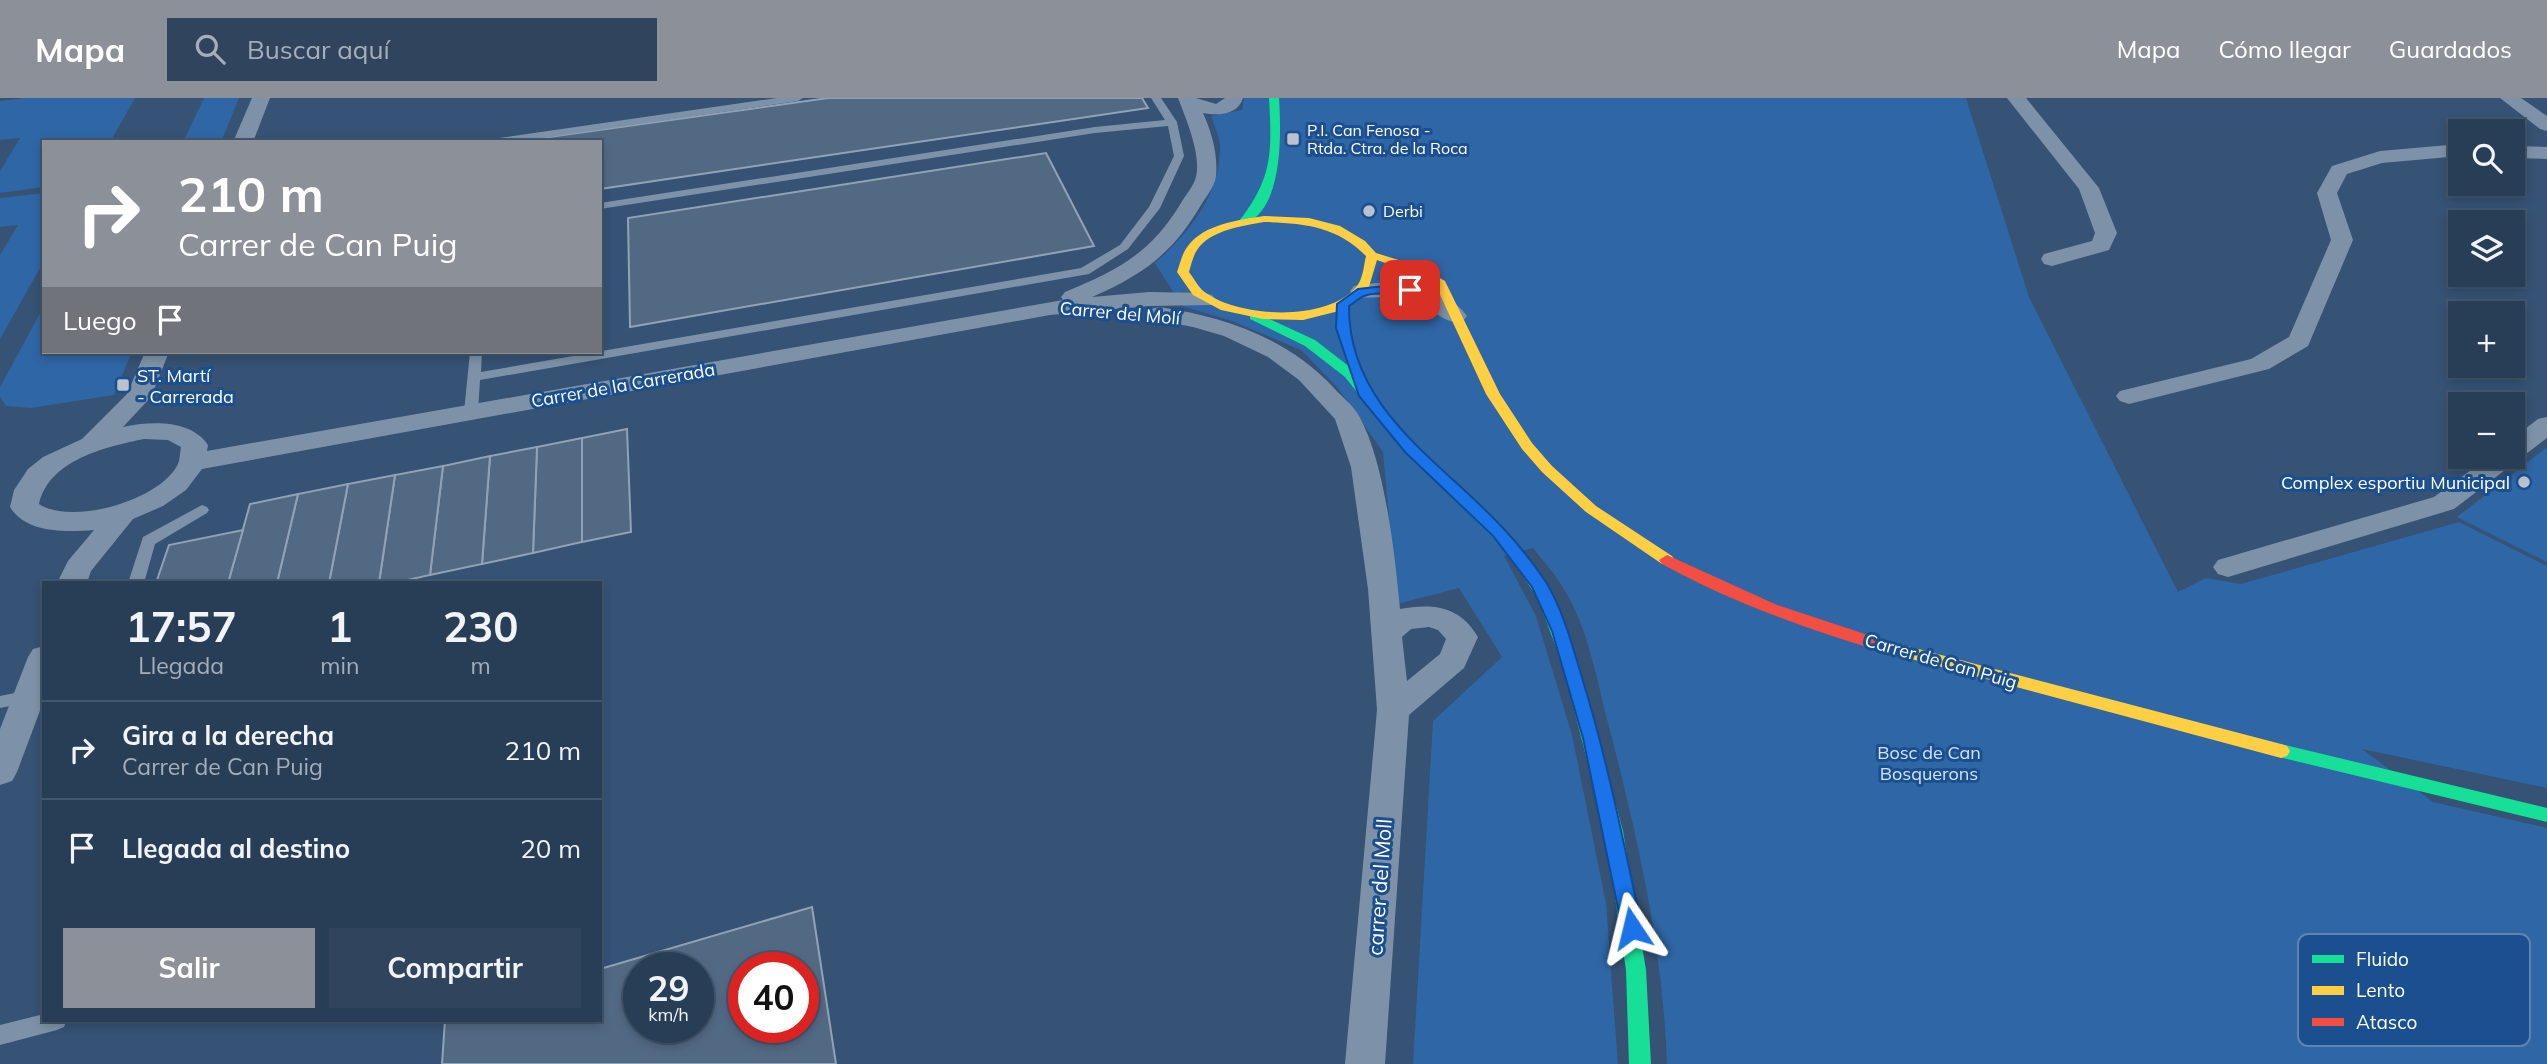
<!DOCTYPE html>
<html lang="es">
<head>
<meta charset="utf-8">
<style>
	:root { --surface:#283e57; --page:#30455d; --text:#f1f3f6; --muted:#a5aeba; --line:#44576d; --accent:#8c9099 }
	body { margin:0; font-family:Mulish,sans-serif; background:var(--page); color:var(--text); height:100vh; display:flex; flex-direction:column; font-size:26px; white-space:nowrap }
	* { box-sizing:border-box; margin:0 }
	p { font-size:23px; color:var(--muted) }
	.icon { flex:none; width:38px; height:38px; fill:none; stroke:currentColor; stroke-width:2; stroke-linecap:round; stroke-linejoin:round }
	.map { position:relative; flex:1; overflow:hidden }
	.side { position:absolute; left:42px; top:483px; width:560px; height:441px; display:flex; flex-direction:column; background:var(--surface); border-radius:0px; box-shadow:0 4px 10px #0003,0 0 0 2px var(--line) }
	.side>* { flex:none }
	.banner { position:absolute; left:42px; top:42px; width:560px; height:214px; border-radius:0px; box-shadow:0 4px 10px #0003,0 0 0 2px var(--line); background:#8c9099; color:#fff; overflow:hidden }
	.tools { position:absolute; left:2448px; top:21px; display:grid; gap:14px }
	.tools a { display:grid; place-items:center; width:77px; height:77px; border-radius:0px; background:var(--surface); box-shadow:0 4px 10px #0003,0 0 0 2px var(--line); font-size:35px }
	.speed { position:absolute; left:623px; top:854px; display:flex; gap:14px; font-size:35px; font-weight:700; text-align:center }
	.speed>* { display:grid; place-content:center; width:91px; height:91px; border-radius:50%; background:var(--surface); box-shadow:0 4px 10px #0003,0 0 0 2px var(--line); line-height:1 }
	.speed small { font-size:18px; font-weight:400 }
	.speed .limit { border:10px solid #d22; background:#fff; color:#111 }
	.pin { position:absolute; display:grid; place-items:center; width:60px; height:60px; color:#fff; margin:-30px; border-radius:14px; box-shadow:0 4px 10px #0006 }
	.me { position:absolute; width:77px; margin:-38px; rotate:350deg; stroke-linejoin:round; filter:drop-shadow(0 0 5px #0008) }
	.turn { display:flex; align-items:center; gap:24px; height:147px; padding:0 21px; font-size:32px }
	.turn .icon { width:91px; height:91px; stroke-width:2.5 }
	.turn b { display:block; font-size:49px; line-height:60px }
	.then { display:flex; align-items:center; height:66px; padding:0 21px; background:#0003; gap:14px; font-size:26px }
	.eta { display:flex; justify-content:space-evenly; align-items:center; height:119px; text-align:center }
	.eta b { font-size:42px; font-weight:700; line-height:49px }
	.action { display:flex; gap:14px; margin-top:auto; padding:14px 21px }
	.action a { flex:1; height:80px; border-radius:0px; background:var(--accent); color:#fff; font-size:28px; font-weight:700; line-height:80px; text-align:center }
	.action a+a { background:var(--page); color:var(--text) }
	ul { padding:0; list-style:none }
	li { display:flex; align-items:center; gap:21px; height:98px; padding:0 21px; border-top:2px solid var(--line) }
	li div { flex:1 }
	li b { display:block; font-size:26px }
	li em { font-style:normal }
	header { display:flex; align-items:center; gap:42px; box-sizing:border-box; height:98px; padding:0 35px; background:var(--accent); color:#fff }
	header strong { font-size:33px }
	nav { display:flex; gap:38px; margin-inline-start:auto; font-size:24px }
	.search { width:490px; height:63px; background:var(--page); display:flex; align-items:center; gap:18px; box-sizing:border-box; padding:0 24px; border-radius:0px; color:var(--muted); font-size:26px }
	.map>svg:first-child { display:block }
</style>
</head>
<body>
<header>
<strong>Mapa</strong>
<div class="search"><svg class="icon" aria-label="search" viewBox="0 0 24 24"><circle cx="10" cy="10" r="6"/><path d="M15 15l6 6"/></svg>Buscar aquí</div>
<nav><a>Mapa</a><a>Cómo llegar</a><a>Guardados</a></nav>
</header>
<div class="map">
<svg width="2547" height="966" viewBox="0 0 2547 966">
	<rect width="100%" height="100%" fill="#365274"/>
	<!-- green -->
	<g fill="#2f66a5">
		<path d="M25,0H135L110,44H44V89L0,95V73L20,40L0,42V3Z"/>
		<path d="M204,0H239L221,44H183Z"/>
		<path d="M1244,0H1966L2029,199L2178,494L2206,480L2241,486L2459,424L2547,468V690L2362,651L2433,704L2547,730V966H1667C1663,849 1637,737 1608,625C1597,583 1589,536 1568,498C1559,481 1545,465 1533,450L1504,458L1536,518L1572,637L1606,805L1618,966H1413L1433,623L1502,559L1459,490L1397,506L1383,354L1337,289L1301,252L1232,223L1182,208L1155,165C1189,135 1220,97 1220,49C1220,39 1214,27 1211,18L1242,12Z"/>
		<path d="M44,95V163L0,241V157L18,127L0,129V100Z"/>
		<path d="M44,208V254H132L114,297L31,310L6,308L0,299V289Z"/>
		<path d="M2547,349V464L2457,419Z"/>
	</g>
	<!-- building -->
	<g fill="#526984" stroke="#92a2b6" stroke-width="2" fill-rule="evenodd">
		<path d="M828,0H1142L1148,10L600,91V44H513Z"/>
		<path d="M1046,55L1094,148L630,229L628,120Z"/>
		<path d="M627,331L631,434L582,444V340Z"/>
		<path d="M582,340V444L533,455L537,349Z"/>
		<path d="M537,349L533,455L482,466L490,358Z"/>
		<path d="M490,358L482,466L430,477L443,368Z"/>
		<path d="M443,368L430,477L394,485H379L395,377Z"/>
		<path d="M395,377L379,485H329L348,386Z"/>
		<path d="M348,386L329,485H277L298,396Z"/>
		<path d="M298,396L277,485H228L250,406Z"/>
		<path d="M243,432L228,485H156L169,447Z"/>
		<path d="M812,809L836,966H442L445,922H600V871ZM639,870H698V929H639ZM744,870H803V929H744Z"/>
	</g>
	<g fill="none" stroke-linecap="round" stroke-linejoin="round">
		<!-- lane -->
		<g fill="#7d92a8" fill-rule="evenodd">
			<path d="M777,0H803L798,3L515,44H487L492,41Z"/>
			<path d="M1151,0H1161L1177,24L1184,58L1160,110L1128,151L1089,176L480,282L478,314L471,318L464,314L470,254H482L481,274L1081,170L1120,147L1149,109L1174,58L1168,28L1095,35L600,111V105L1095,29L1165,22Z"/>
			<path d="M202,407L207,409L209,412L207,415L155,446L144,485H128L143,439Z"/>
			<path d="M29,592L35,593L38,598L35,603L0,610V598Z"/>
			<path d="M44,916V922H67L64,929L57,932L0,947V927Z"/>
		</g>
		<!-- street -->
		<g fill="#7d92a8" fill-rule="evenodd">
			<path d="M252,0H270L253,44H233Z"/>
			<path d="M1178,0H1196L1216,6L1225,0H1243C1238,17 1218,18 1203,15C1212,35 1218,56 1216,78C1215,88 1206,99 1201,107C1173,155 1143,177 1092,199L1149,194L1204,195L1212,197L1216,202L1212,207L1149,208L1050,217L202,371L186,392L163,408L133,421L91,473L87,485H57L68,463L94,432C66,434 27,436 10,409L14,392L28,371L43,359L82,341L127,296L145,254H169L151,299L123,329C150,323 191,321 208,347L207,353L1063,202L1061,199L1065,194C1118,172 1150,156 1181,105C1185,98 1192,90 1195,82C1203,60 1186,21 1178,0ZM144,341L168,342L181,349C180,354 180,361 178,366C161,402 72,428 39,406C49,362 105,349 144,341Z"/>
			<path d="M2007,0H2026L2099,90L2117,135L2109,152L2052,168L2044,166L2041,161L2044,156L2092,143L2095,135L2079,91Z"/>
			<path d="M2500,0H2521L2547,18V33L2540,31Z"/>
			<path d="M2460,46V58L2382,65L2347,76L2337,95L2353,142L2308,248L2269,271L2129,306L2120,303L2116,298L2120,293L2251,261L2289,239L2331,142L2317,95L2332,68L2380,53Z"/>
			<path d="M2513,48L2547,49V61L2513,60Z"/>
			<path d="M1376,185C1408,183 1447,190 1467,218L1463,223C1444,228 1432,209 1415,202C1395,194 1374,203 1354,198L1350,193L1354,188Z"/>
			<path d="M1159,209C1226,219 1287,240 1334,290C1342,299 1354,308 1359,318C1385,364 1395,458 1400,511C1433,505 1460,508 1478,539L1464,570L1409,617L1385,966H1345L1377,612L1368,491L1351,369L1335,321L1299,282L1268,259L1224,238L1193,229L1151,221L1147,216L1151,211ZM1429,529L1438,532L1446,541L1440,556L1407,583L1402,539L1411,531Z"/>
			<path d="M2547,319V340L2454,411L2228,479L2218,476L2213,469L2218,462L2434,399L2489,359H2513V340L2538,321Z"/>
			<path d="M44,548V602L17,674L12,683L0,687V631L28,559L33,551Z"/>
		</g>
		<!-- fast -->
		<g fill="#16e098" fill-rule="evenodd">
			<path d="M1269,0H1279C1281,34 1284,110 1245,126L1239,123C1273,80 1272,53 1269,0Z"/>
			<path d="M1254,214L1315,242L1355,273L1413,346L1516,444L1554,500L1579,568L1623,733L1646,872L1651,966H1629L1626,872L1605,733L1563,568L1538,501L1506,452L1403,352L1345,279L1305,248L1250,221V215Z"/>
			<path d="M2281,646L2547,710V724L2275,658L2272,653L2275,648Z"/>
		</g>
		<!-- slow -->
		<g fill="#ffcf43" fill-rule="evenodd">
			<path d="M1264,118L1309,120L1340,128L1365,143L1376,155L1421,169L1445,183L1500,296L1532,345L1552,368L1596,408L1672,458L1675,462L1672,466H1662L1586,414L1542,374L1522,351L1486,296L1436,188L1413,175L1377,162L1368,192L1343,212L1303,222L1263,221L1221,212L1193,197L1177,174C1180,166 1182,155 1188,148C1204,126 1239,122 1264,118ZM1264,124C1303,125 1337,128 1366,158C1364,166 1363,181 1357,188C1328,225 1235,220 1202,192C1197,187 1193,179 1189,174C1191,167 1193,158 1197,152C1210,132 1243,128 1264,124Z"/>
			<path d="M1880,541L2281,646L2287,648L2290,653L2287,658L2281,660L1874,551L1872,547L1874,543Z"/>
		</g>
		<!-- jam -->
		<path fill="#f24e42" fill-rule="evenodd" d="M1667,457L1777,507L1886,543L1888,547L1886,551L1880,553C1804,530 1731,504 1662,466L1659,462Z"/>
	</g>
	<!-- route -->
	<path fill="#1a73e8" stroke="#114b97" stroke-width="2" d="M1394,187L1416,192C1404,201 1379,191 1364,198C1359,200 1354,205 1349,208C1348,311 1441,363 1503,430C1518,446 1534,466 1546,484C1564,514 1573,550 1583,583C1608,664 1624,747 1642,830L1639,836L1632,839L1625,836L1622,830L1583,640L1552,533L1532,489L1493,438L1405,354L1359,298L1336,230L1337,206L1358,191Z"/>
	<!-- markers -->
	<g fill="#b9c2ce" stroke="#1b4f8f" stroke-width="2.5">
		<rect x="1286" y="34" width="14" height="14" rx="3.5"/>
		<circle cx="1369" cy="113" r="7"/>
		<rect x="116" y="280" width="14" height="14" rx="3.5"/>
		<circle cx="2524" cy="384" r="7"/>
	</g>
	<g text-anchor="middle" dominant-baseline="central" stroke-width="6" stroke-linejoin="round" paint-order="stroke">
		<!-- far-poi labels -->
		<g font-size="16" fill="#fff" stroke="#1b4f8f" text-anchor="start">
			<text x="1307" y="32">P.I. Can Fenosa -<tspan x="1307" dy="18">Rtda. Ctra. de la Roca</tspan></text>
			<text x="1383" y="113">Derbi</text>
		</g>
		<!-- street labels -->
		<g font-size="18" fill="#fff" stroke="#1b4f8f">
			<text transform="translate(1120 215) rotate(5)">Carrer del Molí</text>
			<text transform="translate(623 287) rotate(-10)">Carrer de la Carrerada</text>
			<text transform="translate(1941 563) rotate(16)">Carrer de Can Puig</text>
		</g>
		<!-- poi labels -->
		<g font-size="18" fill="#fff" stroke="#1b4f8f" text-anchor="start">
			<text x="137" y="277">ST. Martí<tspan x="137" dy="21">- Carrerada</tspan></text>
			<text x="2510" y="384" text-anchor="end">Complex esportiu Municipal</text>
		</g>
		<!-- park labels -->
		<g font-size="18" fill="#cfe3fa" stroke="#1b4f8f">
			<text x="1929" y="654">Bosc de Can<tspan x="1929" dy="21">Bosquerons</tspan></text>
		</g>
		<!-- near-street labels -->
		<g font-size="21" fill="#fff" stroke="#1b4f8f">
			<text transform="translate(1379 789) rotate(-86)">carrer del Moll</text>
		</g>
	</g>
	<!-- legend -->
	<rect x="2298" y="836" width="232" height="112" rx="10" fill="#1b4f8f" stroke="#5f84b1" stroke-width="2"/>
	<rect x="2312" y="857" width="32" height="8" fill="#16e098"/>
	<rect x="2312" y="888" width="32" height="9" fill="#ffcf43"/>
	<rect x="2312" y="920" width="32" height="8" fill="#f24e42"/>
	<g font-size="19" fill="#fff">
		<text x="2356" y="868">Fluido</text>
		<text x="2356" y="899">Lento</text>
		<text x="2356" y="931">Atasco</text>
	</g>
</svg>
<div class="tools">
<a><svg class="icon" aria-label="search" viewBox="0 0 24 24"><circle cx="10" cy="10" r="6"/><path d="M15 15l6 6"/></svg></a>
<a><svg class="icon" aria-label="layers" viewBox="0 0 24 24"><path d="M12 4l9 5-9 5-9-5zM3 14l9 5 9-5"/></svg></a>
<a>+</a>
<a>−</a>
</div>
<div class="speed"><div>29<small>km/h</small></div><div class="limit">40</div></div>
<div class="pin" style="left:1410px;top:192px;background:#d93025"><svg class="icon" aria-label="arrive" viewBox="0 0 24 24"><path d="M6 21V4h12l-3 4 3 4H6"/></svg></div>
<svg class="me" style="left:1632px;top:830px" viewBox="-20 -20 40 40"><path d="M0-17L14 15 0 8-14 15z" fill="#1a73e8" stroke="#fff" stroke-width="4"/></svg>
<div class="banner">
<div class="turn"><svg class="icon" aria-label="right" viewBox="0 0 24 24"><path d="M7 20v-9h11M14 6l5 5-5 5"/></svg><div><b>210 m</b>Carrer de Can Puig</div></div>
<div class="then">Luego<svg class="icon" aria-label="arrive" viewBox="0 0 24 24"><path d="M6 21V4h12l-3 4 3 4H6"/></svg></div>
</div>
<section class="side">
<div class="eta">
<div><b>17:57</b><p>Llegada</p></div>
<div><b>1</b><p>min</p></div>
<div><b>230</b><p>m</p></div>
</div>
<ul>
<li><svg class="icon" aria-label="right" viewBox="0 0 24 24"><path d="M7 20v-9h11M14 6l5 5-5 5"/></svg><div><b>Gira a la derecha</b><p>Carrer de Can Puig</p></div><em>210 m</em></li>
<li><svg class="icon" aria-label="arrive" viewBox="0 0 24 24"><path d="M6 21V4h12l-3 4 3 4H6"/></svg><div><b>Llegada al destino</b></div><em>20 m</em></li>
</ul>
<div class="action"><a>Salir</a><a>Compartir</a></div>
</section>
</div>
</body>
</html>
